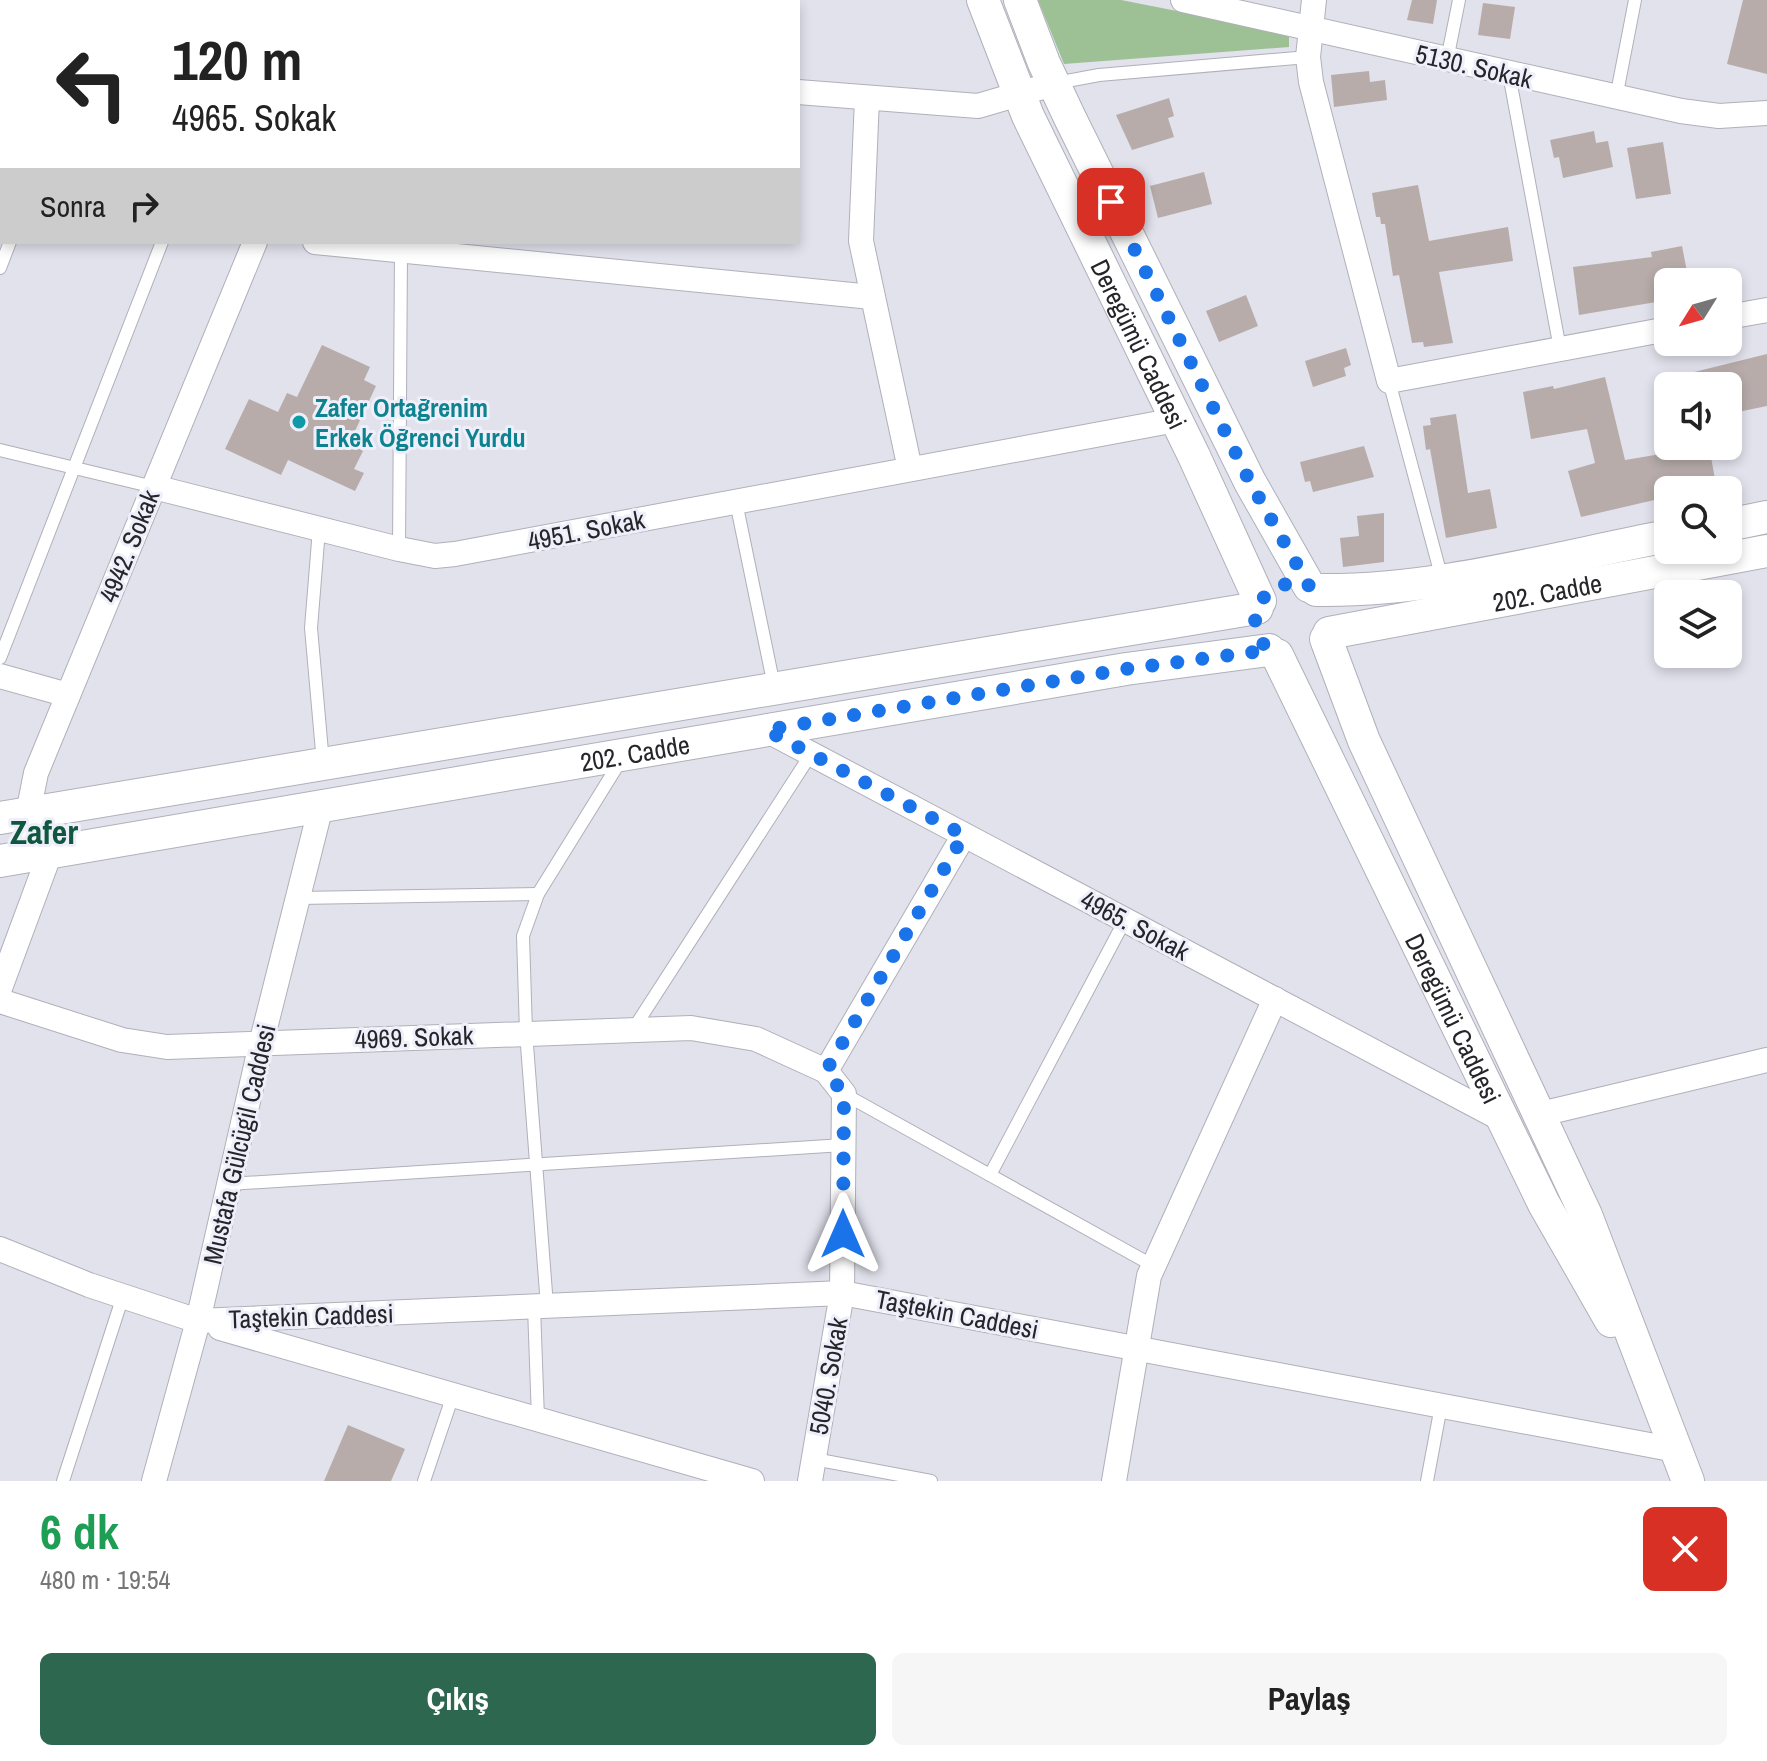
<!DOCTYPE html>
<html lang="tr">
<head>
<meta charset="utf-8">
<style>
	:root { --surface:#fff; --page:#f6f6f6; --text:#222; --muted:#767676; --accent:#2e6750 }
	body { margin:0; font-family:"Archivo Narrow",sans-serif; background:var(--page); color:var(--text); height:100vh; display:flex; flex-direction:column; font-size:30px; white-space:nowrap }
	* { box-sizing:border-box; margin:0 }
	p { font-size:26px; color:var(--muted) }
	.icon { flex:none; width:44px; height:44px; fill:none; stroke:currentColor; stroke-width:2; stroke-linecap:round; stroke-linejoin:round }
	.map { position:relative; height:1481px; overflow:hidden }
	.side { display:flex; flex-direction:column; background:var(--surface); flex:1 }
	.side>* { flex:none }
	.top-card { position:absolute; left:0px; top:0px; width:800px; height:244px; box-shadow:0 4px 12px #0003; background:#fff; color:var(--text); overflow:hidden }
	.needle { width:52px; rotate:233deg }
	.controls { position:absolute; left:1654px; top:268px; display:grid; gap:16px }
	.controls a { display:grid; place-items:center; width:88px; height:88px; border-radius:12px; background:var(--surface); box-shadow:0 4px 12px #0003; font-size:40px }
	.pin { position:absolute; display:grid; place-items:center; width:68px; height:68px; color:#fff; margin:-34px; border-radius:16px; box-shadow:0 4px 12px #0006 }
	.me { position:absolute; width:88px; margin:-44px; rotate:0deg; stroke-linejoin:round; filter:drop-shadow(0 0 6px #0008) }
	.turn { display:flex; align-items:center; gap:28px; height:168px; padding:0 40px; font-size:36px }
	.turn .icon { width:104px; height:104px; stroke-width:2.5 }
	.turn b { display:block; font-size:56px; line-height:68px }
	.then { display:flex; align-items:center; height:76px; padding:0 40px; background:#0003; gap:16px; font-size:30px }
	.round { display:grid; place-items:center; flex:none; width:84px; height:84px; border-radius:12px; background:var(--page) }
	.head { display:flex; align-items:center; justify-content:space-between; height:136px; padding:0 40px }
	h1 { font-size:48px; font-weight:800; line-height:60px; color:#1e9e55 }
	.primary-button { display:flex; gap:16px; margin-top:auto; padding:16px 40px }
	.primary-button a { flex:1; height:92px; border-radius:12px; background:var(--accent); color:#fff; font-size:32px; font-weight:800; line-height:92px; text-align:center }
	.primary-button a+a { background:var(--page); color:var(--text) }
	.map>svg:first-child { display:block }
</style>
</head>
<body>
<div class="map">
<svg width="1767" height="1481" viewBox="0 0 1767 1481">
	<rect width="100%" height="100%" fill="#e1e2ec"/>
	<!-- green -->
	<path fill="#9ec095" d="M1038,0H1121L1289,33V47L1064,64Z"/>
	<!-- building -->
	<g fill="#b7acaa">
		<path d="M1412,0H1437L1433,24L1407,20Z"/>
		<path d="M1743,0H1767V74L1727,64Z"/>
		<path d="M1483,3L1515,7L1510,39L1478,35Z"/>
		<path d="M1369,71L1370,82L1385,80L1387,100L1334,107L1331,75Z"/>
		<path d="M1169,98L1174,116L1168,118L1174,137L1132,150L1116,115Z"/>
		<path d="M1594,131L1596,143L1608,141L1613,167L1563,178L1559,157L1554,158L1550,140Z"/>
		<path d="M1663,142L1671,194L1636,199L1627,148Z"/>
		<path d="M1204,172L1212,204L1158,218L1150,186Z"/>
		<path d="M1418,185L1429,241L1508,227L1513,261L1439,272L1453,343L1424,347L1423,342L1412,343L1399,275L1393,276L1385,224H1381L1380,217H1376L1372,193Z"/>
		<path d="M1682,246L1689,282H1668V300L1579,315L1573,267L1652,257L1651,252Z"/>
		<path d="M1246,295L1258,326L1219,342L1206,311Z"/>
		<path d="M322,345L370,367L364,380L376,386L355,431L364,435L358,448L363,451L354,469L364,473L355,491L288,460L281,475L225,449L249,399L278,412L287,393L297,397Z"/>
		<path d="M1346,348L1351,365L1344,368L1346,376L1313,387L1305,361Z"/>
		<path d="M1767,354V406L1728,414V386H1675L1674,377Z"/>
		<path d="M1605,377L1625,460L1709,446L1717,490H1661L1663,498L1581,517L1568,471L1595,463L1587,429L1531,439L1523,392L1553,386L1554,389Z"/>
		<path d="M1456,414L1468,493L1490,489L1497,528L1446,538L1430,449L1426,450L1423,426L1431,425L1430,418Z"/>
		<path d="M1364,446L1374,477L1313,492L1310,481L1305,482L1300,462Z"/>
		<path d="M1384,513V562L1343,567L1340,538L1359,536L1357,516Z"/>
		<path d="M348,1425L405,1449L391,1481H324Z"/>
	</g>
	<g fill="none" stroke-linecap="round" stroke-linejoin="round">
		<!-- lane casing -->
		<g stroke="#afb0ba" stroke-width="14">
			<g id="lane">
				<path d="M9,2L10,0"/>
				<path d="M293,2V0"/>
				<path d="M425,2L426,0"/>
				<path d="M0,24L2,19"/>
				<path d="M1447,60L1459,0"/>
				<path d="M1509,74L1560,349"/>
				<path d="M1056,83L1099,75L1308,57"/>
				<path d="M1616,98L1635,0"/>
				<path d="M0,268L10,242"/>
				<path d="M1389,381L1442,579"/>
				<path d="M0,450L154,487"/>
				<path d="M736,502L774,686"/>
				<path d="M319,529L311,628L323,763"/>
				<path d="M399,549L401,251"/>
				<path d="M0,658L162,242"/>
				<path d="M298,898L538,894"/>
				<path d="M634,1028L811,754"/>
				<path d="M844,1094L1152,1265"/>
				<path d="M990,1175L1125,920"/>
				<path d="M229,1184L843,1145"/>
				<path d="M547,1306L526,1032L523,936L538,894L621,760"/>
				<path d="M534,1307L538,1419"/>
				<path d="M814,1459L931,1481"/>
				<path d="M63,1481L123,1296"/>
				<path d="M424,1481L453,1395"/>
				<path d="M1427,1481L1441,1406"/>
			</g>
		</g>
		<!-- street casing -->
		<g stroke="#afb0ba" stroke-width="26">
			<g id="street">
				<path d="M1183,0L1681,111L1719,116L1767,113"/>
				<path d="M1314,0L1308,57L1311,82L1389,381L1668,329"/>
				<path d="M204,2L205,0"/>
				<path d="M729,2V0"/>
				<path d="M798,92L978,106L1053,84"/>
				<path d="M867,98L861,241L910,469"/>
				<path d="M0,113H2"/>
				<path d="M315,242L872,297"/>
				<path d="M1728,317L1767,310"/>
				<path d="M154,487L399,549L435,556L455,554L1176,420"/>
				<path d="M0,676L68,695"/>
				<path d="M766,730L1503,1120"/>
				<path d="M28,856V813L36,773L255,242"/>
				<path d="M0,988L50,853"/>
				<path d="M0,1001L122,1040L167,1047L691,1028L756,1039L826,1071"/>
				<path d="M1541,1114L1767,1060"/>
				<path d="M0,1249L89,1285L198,1321L842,1293L1676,1450"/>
				<path d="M220,1328L752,1481"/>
				<path d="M154,1481L198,1321L261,1044L321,806"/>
				<path d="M810,1481L842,1293L844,1094L826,1071L964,835"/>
				<path d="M1114,1481L1149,1276L1275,999"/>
			</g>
		</g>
		<!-- secondary casing -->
		<g stroke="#afb0ba" stroke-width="34">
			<g id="secondary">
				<path id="s1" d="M983,0L1028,116L1194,456L1260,601"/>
				<path d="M1020,0L1044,63L1070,118L1250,482L1309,586"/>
				<path d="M1728,525L1767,517"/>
				<path d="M1316,590C1434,592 1553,558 1668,536"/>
				<path id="s2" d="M1329,633L1767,551"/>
				<path d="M1326,639L1364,741L1586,1215L1688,1481"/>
				<path id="s3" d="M1277,655L1544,1204L1611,1321"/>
				<path d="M0,818L1257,608"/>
				<path id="s4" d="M0,861L1126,669L1269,650"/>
			</g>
		</g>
		<!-- lane -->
		<use href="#lane" stroke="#fff" stroke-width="12"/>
		<!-- street -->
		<use href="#street" stroke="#fff" stroke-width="24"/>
		<!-- secondary -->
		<use href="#secondary" stroke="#fff" stroke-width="32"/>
	</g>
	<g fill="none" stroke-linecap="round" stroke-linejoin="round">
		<!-- route -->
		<path stroke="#1a73e8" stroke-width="14" stroke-dasharray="0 25.2" d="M843,1234L844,1094L826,1071L964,835L766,730L1126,669L1269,650C1236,620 1267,572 1309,586L1250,482L1111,202"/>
	</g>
	<!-- markers -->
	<circle fill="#0f9aa8" stroke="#eeeffa" stroke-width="3" cx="299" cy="422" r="8"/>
	<g text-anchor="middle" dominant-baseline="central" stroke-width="6" stroke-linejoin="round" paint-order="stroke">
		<!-- street labels -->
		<g font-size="26" fill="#26262a" stroke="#eeeffa">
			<text transform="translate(1474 66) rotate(13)">5130. Sokak</text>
			<text stroke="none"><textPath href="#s1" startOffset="378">Deregümü Caddesi</textPath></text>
			<text transform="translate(586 530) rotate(-11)">4951. Sokak</text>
			<text transform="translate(129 546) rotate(-68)">4942. Sokak</text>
			<text stroke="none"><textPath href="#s2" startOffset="222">202. Cadde</textPath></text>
			<text stroke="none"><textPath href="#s4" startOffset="644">202. Cadde</textPath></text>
			<text transform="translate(1135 925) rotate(28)">4965. Sokak</text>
			<text stroke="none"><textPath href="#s3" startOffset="404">Deregümü Caddesi</textPath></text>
			<text transform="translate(414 1037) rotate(-2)">4969. Sokak</text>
			<text transform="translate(239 1144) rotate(-77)">Mustafa Gülcügil Caddesi</text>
			<text transform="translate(957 1314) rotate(11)">Taştekin Caddesi</text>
			<text transform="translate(311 1316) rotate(-2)">Taştekin Caddesi</text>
			<text transform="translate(828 1376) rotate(-80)">5040. Sokak</text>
		</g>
		<!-- culture labels -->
		<g font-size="26" font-weight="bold" fill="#0d838f" stroke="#eeeffa" text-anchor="start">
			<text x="315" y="407">Zafer Ortağrenim<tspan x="315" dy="30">Erkek Öğrenci Yurdu</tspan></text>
		</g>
		<!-- district labels -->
		<g font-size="34" font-weight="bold" fill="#0f573e" stroke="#eeeffa">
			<text x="44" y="832">Zafer</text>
		</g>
	</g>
</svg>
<div class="controls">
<a><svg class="needle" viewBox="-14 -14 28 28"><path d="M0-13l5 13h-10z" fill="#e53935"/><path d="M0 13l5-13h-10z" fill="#767676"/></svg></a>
<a><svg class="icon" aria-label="sound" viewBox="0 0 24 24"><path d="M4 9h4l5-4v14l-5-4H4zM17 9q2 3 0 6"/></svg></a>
<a><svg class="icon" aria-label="search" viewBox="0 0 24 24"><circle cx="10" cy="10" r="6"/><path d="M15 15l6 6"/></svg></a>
<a><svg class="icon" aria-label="layers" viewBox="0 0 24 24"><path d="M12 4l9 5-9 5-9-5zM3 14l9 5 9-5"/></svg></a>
</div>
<div class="pin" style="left:1111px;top:202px;background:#d93025"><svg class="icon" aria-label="arrive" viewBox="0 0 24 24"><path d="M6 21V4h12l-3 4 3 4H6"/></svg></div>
<svg class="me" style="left:843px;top:1234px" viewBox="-20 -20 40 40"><path d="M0-17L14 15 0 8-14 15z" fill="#1a73e8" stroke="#fff" stroke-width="4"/></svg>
<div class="top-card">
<div class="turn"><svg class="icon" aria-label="left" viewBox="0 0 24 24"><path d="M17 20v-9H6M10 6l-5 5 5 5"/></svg><div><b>120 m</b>4965. Sokak</div></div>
<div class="then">Sonra<svg class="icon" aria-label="right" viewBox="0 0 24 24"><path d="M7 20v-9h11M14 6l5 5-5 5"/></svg></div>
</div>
</div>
<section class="side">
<div class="head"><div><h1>6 dk</h1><p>480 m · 19:54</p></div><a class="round" style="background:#d93025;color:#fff"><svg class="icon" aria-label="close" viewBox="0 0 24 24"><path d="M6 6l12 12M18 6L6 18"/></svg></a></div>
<div class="primary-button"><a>Çıkış</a><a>Paylaş</a></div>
</section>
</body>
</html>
